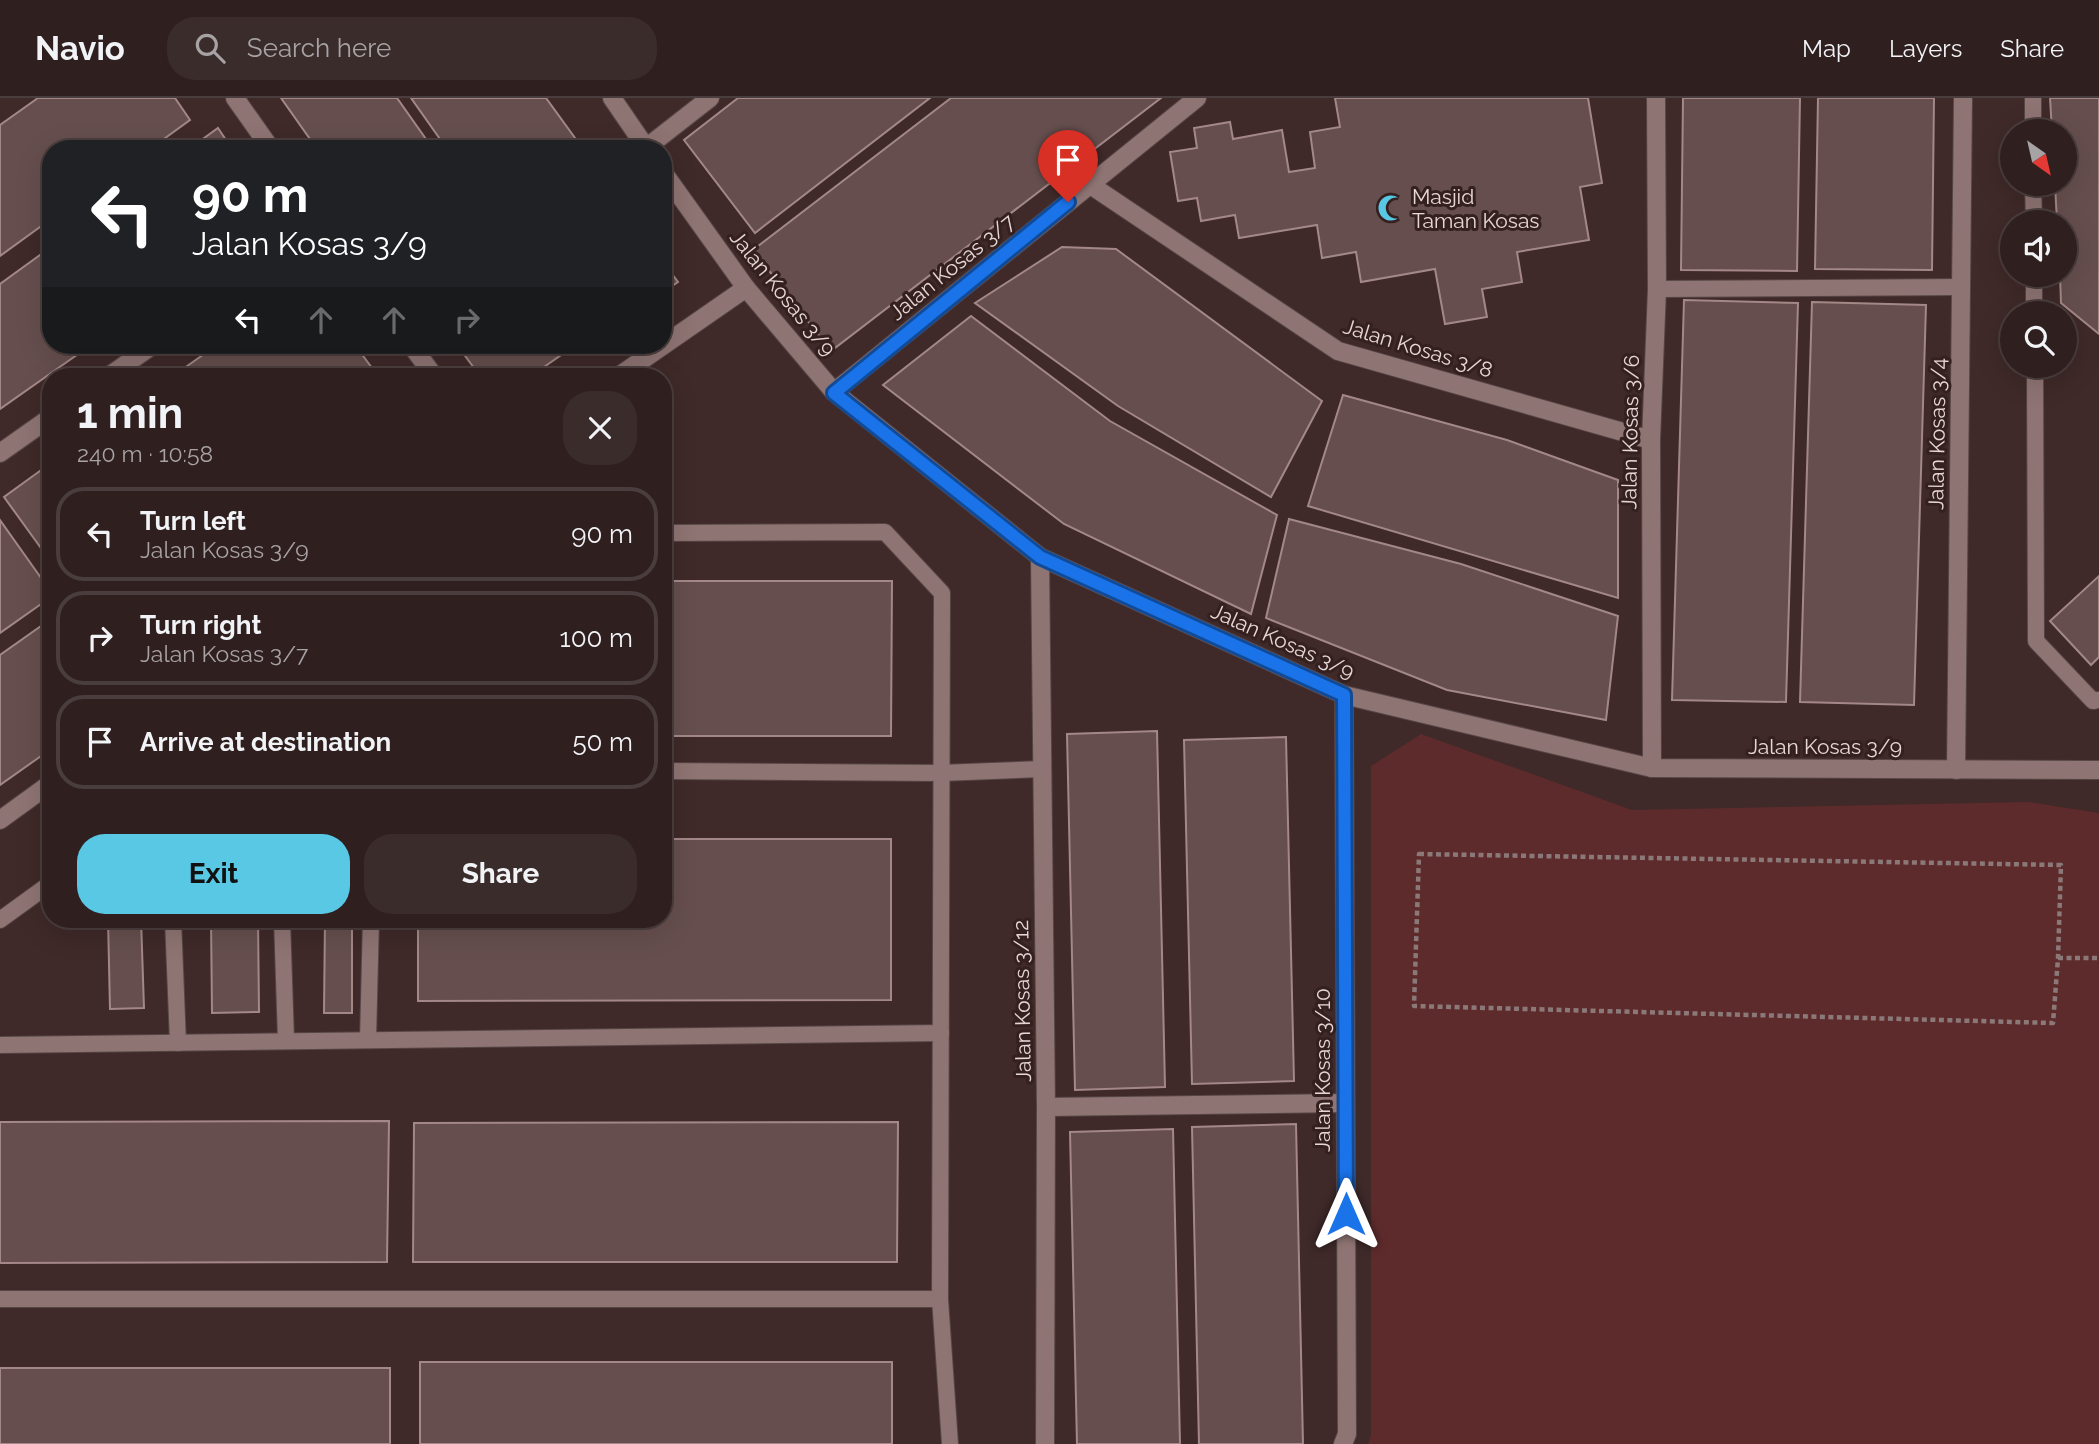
<!DOCTYPE html>
<html lang="en">
<head>
<meta charset="utf-8">
<style>
	:root { --surface:#2f1f1f; --page:#3b2c2c; --text:#f1f3f6; --muted:#a7a2a4; --line:#4a3d3d; --accent:#59c8e5 }
	body { margin:0; font-family:Raleway,sans-serif; background:var(--page); color:var(--text); height:100vh; display:flex; flex-direction:column; font-size:26px; white-space:nowrap }
	* { box-sizing:border-box; margin:0 }
	p { font-size:23px; color:var(--muted) }
	.icon { flex:none; width:38px; height:38px; fill:none; stroke:currentColor; stroke-width:2; stroke-linecap:round; stroke-linejoin:round }
	.map { position:relative; flex:1; overflow:hidden }
	.drawer { position:absolute; left:42px; top:270px; width:630px; height:560px; display:flex; flex-direction:column; background:var(--surface); border-radius:28px; box-shadow:0 7px 28px #0002,0 0 0 2px var(--line) }
	.drawer>* { flex:none }
	.hud { position:absolute; left:42px; top:42px; width:630px; height:214px; border-radius:28px; box-shadow:0 7px 28px #0002,0 0 0 2px var(--line); background:#202124; color:#fff; overflow:hidden }
	.needle { width:46px; rotate:146deg }
	.tools { position:absolute; left:2000px; top:21px; display:grid; gap:14px }
	.tools a { display:grid; place-items:center; width:77px; height:77px; border-radius:50%; background:var(--surface); box-shadow:0 7px 28px #0002,0 0 0 2px var(--line); font-size:35px }
	.pin { position:absolute; display:grid; place-items:center; width:60px; height:60px; color:#fff; margin:-72px -30px; border-radius:50% 50% 50% 0; rotate:-45deg; box-shadow:0 0 7px #0007 }
	.pin .icon { rotate:45deg }
	.me { position:absolute; width:77px; margin:-38px; rotate:0deg; stroke-linejoin:round; filter:drop-shadow(0 0 5px #0008) }
	.turn { display:flex; align-items:center; gap:24px; height:147px; padding:0 35px; font-size:32px }
	.turn .icon { width:91px; height:91px; stroke-width:2.5 }
	.turn b { display:block; font-size:49px; line-height:60px }
	.lanes { display:flex; align-items:center; height:66px; padding:0 35px; background:#0003; justify-content:center; gap:35px; direction:ltr }
	.lanes .off { opacity:.35 }
	.round { display:grid; place-items:center; flex:none; width:74px; height:74px; border-radius:28px; background:var(--page) }
	.overview { display:flex; align-items:center; justify-content:space-between; height:119px; padding:0 35px }
	h1 { font-size:42px; font-weight:700; line-height:52px }
	.primary-button { display:flex; gap:14px; margin-top:auto; padding:14px 35px }
	.primary-button a { flex:1; height:80px; border-radius:28px; background:var(--accent); color:#111; font-size:28px; font-weight:700; line-height:80px; text-align:center }
	.primary-button a+a { background:var(--page); color:var(--text) }
	ul { padding:0; list-style:none }
	li { display:flex; align-items:center; gap:21px; height:94px; margin:0 14px 10px; padding:0 21px; border:4px solid var(--line); border-radius:28px }
	li div { flex:1 }
	li b { display:block; font-size:26px }
	li em { font-style:normal }
	header { display:flex; align-items:center; gap:42px; box-sizing:border-box; height:98px; padding:0 35px; background:var(--surface); border-bottom:2px solid var(--line) }
	header strong { font-size:33px }
	nav { display:flex; gap:38px; margin-inline-start:auto; font-size:24px }
	.search { width:490px; height:63px; background:var(--page); display:flex; align-items:center; gap:18px; box-sizing:border-box; padding:0 24px; border-radius:28px; color:var(--muted); font-size:26px }
	.map>svg:first-child { display:block }
</style>
</head>
<body>
<header>
<strong>Navio</strong>
<div class="search"><svg class="icon" aria-label="search" viewBox="0 0 24 24"><circle cx="10" cy="10" r="6"/><path d="M15 15l6 6"/></svg>Search here</div>
<nav><a>Map</a><a>Layers</a><a>Share</a></nav>
</header>
<div class="map">
<svg width="2099" height="1346" viewBox="0 0 2099 1346">
	<rect width="100%" height="100%" fill="#3f2929"/>
	<!-- green -->
	<path fill="#5e2b2c" d="M1421,636L1632,712L2028,704L2099,715V1346H1368L1371,1337V668Z"/>
	<!-- building -->
	<g fill="#664e4e" stroke="#a38887" stroke-width="2">
		<path d="M38,0H175L190,22L150,51H51V121L0,158V27Z"/>
		<path d="M281,0H397L433,51H317Z"/>
		<path d="M411,0H546L583,51H447Z"/>
		<path d="M738,0H930L755,135L684,42Z"/>
		<path d="M951,0H1161L831,253L753,152Z"/>
		<path d="M1335,0H1588L1602,85L1580,89L1589,142L1517,154L1522,184L1482,191L1487,219L1445,226L1435,171L1361,184L1356,154L1322,160L1317,127L1239,140L1235,117L1201,123L1197,100L1178,103L1170,54L1197,50L1194,30L1230,24L1233,41L1282,32L1289,74L1315,70L1310,34L1340,29Z"/>
		<path d="M1683,0H1800L1797,173L1681,172Z"/>
		<path d="M1818,0H1934L1932,172L1815,171Z"/>
		<path d="M2050,0H2099V236L2061,205L2060,177H2065V124H2057L2055,86H2065V33H2052Z"/>
		<path d="M218,30L232,51H189Z"/>
		<path d="M51,149V247H91L0,311V186Z"/>
		<path d="M1062,149L1116,151L1322,303L1271,399L1118,308L975,205Z"/>
		<path d="M663,164L678,184L663,194Z"/>
		<path d="M1684,202L1798,205L1786,604L1672,602Z"/>
		<path d="M1812,204L1926,207L1914,607L1800,604Z"/>
		<path d="M971,218L1110,323L1277,417L1251,516L1064,426L883,287Z"/>
		<path d="M217,247H355L372,270L360,278H173Z"/>
		<path d="M457,247H573L574,248L531,278H480Z"/>
		<path d="M1343,297L1507,342L1618,382V500L1308,408Z"/>
		<path d="M51,365V464L4,399Z"/>
		<path d="M1289,421L1461,466L1618,518L1606,622L1447,592L1266,520Z"/>
		<path d="M0,422L51,494V499L0,535Z"/>
		<path d="M2099,478V559L2091,567L2050,523Z"/>
		<path d="M663,483H892L891,638H663Z"/>
		<path d="M51,521V651L0,687V557Z"/>
		<path d="M1157,633L1165,989L1075,992L1067,636Z"/>
		<path d="M1286,639L1294,983L1192,986L1184,642Z"/>
		<path d="M663,741H891V902L418,903V821H663Z"/>
		<path d="M108,821H141L144,910L110,911Z"/>
		<path d="M211,821H258L259,914L212,915Z"/>
		<path d="M325,821H352V915H324Z"/>
		<path d="M389,1023L387,1164L0,1165V1024Z"/>
		<path d="M898,1024L897,1164H413L414,1025Z"/>
		<path d="M1296,1026L1303,1346H1199L1192,1029Z"/>
		<path d="M1173,1031L1180,1346H1077L1070,1034Z"/>
		<rect x="420" y="1264" width="472" height="82"/>
		<rect x="0" y="1270" width="390" height="76"/>
	</g>
	<g fill="none" stroke-linecap="round" stroke-linejoin="round">
		<!-- service casing -->
		<g stroke="#574545" stroke-width="18">
			<g id="service">
				<path d="M2033,0V33"/>
				<path d="M2033,86L2034,124"/>
				<path d="M2034,177V215"/>
				<path d="M1657,191L1961,189"/>
				<path d="M2035,268L2036,543L2093,603L2099,602"/>
				<path d="M663,435L885,434L942,495L940,1201L950,1346"/>
				<path d="M663,673L941,675L1042,671"/>
				<path d="M173,821L178,945"/>
				<path d="M282,821L286,942"/>
				<path d="M0,822L51,785"/>
				<path d="M368,942L371,821"/>
				<path d="M0,947L941,935"/>
				<path d="M0,1201H940"/>
			</g>
		</g>
		<!-- minor casing -->
		<g stroke="#574545" stroke-width="20">
			<g id="minor">
				<path d="M235,0L271,51"/>
				<path d="M612,0L647,51"/>
				<path d="M646,50L710,0"/>
				<path d="M663,74L746,190L834,294L1040,459L1344,597L1652,670L2099,672"/>
				<path d="M1089,86L1338,253L1651,342"/>
				<path d="M411,247L434,278"/>
				<path d="M109,278L153,247"/>
				<path d="M619,278L746,190"/>
				<path d="M834,294L1197,0"/>
				<path d="M0,355L51,319"/>
				<path d="M1040,459L1046,1009L1045,1346"/>
				<path d="M1652,670L1651,342L1657,191L1656,0"/>
				<path d="M1956,672L1963,0"/>
				<path d="M0,722L51,685"/>
				<path d="M1046,1009L1345,1005"/>
				<path d="M1343,1346L1347,1336L1344,597"/>
			</g>
		</g>
		<!-- path -->
		<g stroke="#8b7878" stroke-width="4.5" stroke-dasharray="5 3.5" stroke-linecap="butt">
			<path d="M1419,756L2061,767L2058,860L2053,925L1414,908Z"/>
			<path d="M2058,860H2099"/>
		</g>
		<!-- service -->
		<use href="#service" stroke="#8e7473" stroke-width="16"/>
		<!-- minor -->
		<use href="#minor" stroke="#8e7473" stroke-width="18"/>
	</g>
	<g fill="none" stroke-linecap="round" stroke-linejoin="round">
		<!-- route casing -->
		<g stroke="#114b97" stroke-width="18">
			<path id="route" d="M1068,104L834,295L1040,459L1344,597L1346,1116"/>
		</g>
		<!-- route -->
		<use href="#route" stroke="#1a73e8" stroke-width="12"/>
	</g>
	<!-- icons -->
	<defs>
		<g id="mosque-bare" transform="scale(2.1)"><path d="M3.5-4.9A6 6 0 1 0 3.5 4.9A5 5 0 1 1 3.5-4.9Z" fill="#59c8e5" stroke="#34201f" stroke-width="2.5" paint-order="stroke"/></g>
	</defs>
	<g fill-rule="evenodd">
		<use href="#mosque-bare" x="1391" y="110"/>
	</g>
	<g text-anchor="middle" dominant-baseline="central" stroke-width="6" stroke-linejoin="round" paint-order="stroke">
		<!-- poi labels -->
		<g font-size="21" fill="#e6d7d6" stroke="#34201f" text-anchor="start">
			<text x="1412" y="98">Masjid<tspan x="1412" dy="24">Taman Kosas</tspan></text>
		</g>
		<!-- street labels -->
		<g font-size="21" fill="#e6d7d6" stroke="#34201f">
			<text transform="translate(952 169) rotate(-39)">Jalan Kosas 3/7</text>
			<text transform="translate(783 195) rotate(51)">Jalan Kosas 3/9</text>
			<text transform="translate(1418 250) rotate(17)">Jalan Kosas 3/8</text>
			<text transform="translate(1630 334) rotate(-89)">Jalan Kosas 3/6</text>
			<text transform="translate(1937 336) rotate(-89)">Jalan Kosas 3/4</text>
			<text transform="translate(1283 543) rotate(24)">Jalan Kosas 3/9</text>
			<text x="1825" y="648">Jalan Kosas 3/9</text>
			<text transform="translate(1022 903) rotate(-91)">Jalan Kosas 3/12</text>
			<text transform="translate(1322 972) rotate(-90)">Jalan Kosas 3/10</text>
		</g>
	</g>
</svg>
<div class="tools">
<a><svg class="needle" viewBox="-14 -14 28 28"><path d="M0-13l5 13h-10z" fill="#e53935"/><path d="M0 13l5-13h-10z" fill="#a7a2a4"/></svg></a>
<a><svg class="icon" aria-label="sound" viewBox="0 0 24 24"><path d="M4 9h4l5-4v14l-5-4H4zM17 9q2 3 0 6"/></svg></a>
<a><svg class="icon" aria-label="search" viewBox="0 0 24 24"><circle cx="10" cy="10" r="6"/><path d="M15 15l6 6"/></svg></a>
</div>
<div class="pin" style="left:1068px;top:104px;background:#d93025"><svg class="icon" aria-label="arrive" viewBox="0 0 24 24"><path d="M6 21V4h12l-3 4 3 4H6"/></svg></div>
<svg class="me" style="left:1346px;top:1116px" viewBox="-20 -20 40 40"><path d="M0-17L14 15 0 8-14 15z" fill="#1a73e8" stroke="#fff" stroke-width="4"/></svg>
<div class="hud">
<div class="turn"><svg class="icon" aria-label="left" viewBox="0 0 24 24"><path d="M17 20v-9H6M10 6l-5 5 5 5"/></svg><div><b>90 m</b>Jalan Kosas 3/9</div></div>
<div class="lanes"><svg class="icon" aria-label="left" viewBox="0 0 24 24"><path d="M17 20v-9H6M10 6l-5 5 5 5"/></svg><svg class="icon off" aria-label="ahead" viewBox="0 0 24 24"><path d="M12 20V5M6 11l6-6 6 6"/></svg><svg class="icon off" aria-label="ahead" viewBox="0 0 24 24"><path d="M12 20V5M6 11l6-6 6 6"/></svg><svg class="icon off" aria-label="right" viewBox="0 0 24 24"><path d="M7 20v-9h11M14 6l5 5-5 5"/></svg></div>
</div>
<section class="drawer">
<div class="overview"><div><h1>1 min</h1><p>240 m · 10:58</p></div><a class="round"><svg class="icon" aria-label="close" viewBox="0 0 24 24"><path d="M6 6l12 12M18 6L6 18"/></svg></a></div>
<ul>
<li><svg class="icon" aria-label="left" viewBox="0 0 24 24"><path d="M17 20v-9H6M10 6l-5 5 5 5"/></svg><div><b>Turn left</b><p>Jalan Kosas 3/9</p></div><em>90 m</em></li>
<li><svg class="icon" aria-label="right" viewBox="0 0 24 24"><path d="M7 20v-9h11M14 6l5 5-5 5"/></svg><div><b>Turn right</b><p>Jalan Kosas 3/7</p></div><em>100 m</em></li>
<li><svg class="icon" aria-label="arrive" viewBox="0 0 24 24"><path d="M6 21V4h12l-3 4 3 4H6"/></svg><div><b>Arrive at destination</b></div><em>50 m</em></li>
</ul>
<div class="primary-button"><a>Exit</a><a>Share</a></div>
</section>
</div>
</body>
</html>
